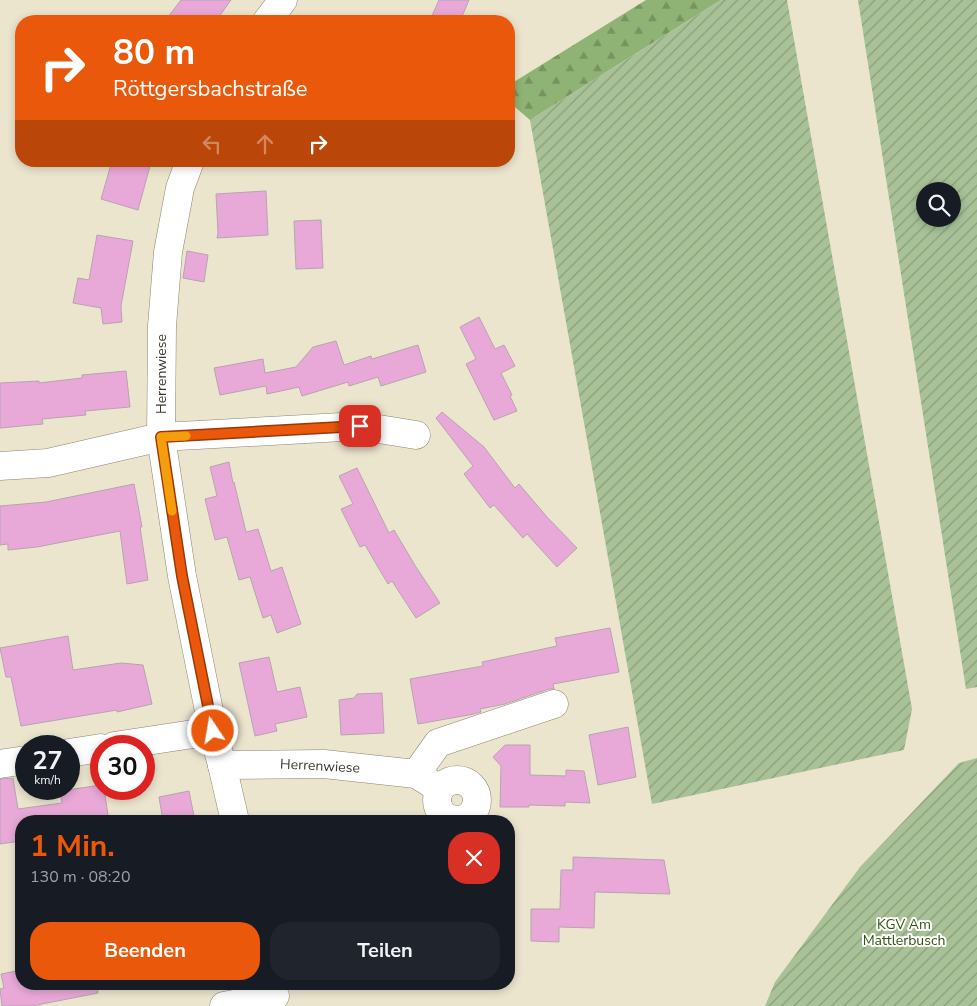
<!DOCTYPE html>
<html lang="de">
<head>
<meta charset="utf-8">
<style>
	:root { --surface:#171b24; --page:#20242c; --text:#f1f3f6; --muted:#9ea1a6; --accent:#ea580c }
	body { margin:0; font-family:"Nunito Sans",sans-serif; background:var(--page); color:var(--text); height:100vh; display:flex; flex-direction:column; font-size:19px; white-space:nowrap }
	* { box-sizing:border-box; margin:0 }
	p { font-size:16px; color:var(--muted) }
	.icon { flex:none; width:28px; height:28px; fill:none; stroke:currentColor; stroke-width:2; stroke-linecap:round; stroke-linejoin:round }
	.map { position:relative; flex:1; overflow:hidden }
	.sheet { position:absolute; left:15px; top:815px; width:500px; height:175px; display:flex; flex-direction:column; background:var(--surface); border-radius:20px; box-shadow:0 2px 8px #0003 }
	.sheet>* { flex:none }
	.guide { position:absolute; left:15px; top:15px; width:500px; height:152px; border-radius:20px; box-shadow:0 2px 8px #0003; background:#ea580c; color:#fff; overflow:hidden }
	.buttons { position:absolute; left:916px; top:182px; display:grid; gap:10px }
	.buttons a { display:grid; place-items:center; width:45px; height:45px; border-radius:50%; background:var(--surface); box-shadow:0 2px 8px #0003; font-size:25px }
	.speed { position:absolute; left:15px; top:735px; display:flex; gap:10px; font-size:25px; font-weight:700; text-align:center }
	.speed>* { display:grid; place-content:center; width:65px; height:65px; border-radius:50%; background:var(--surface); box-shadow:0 2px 8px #0003; line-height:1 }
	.speed small { font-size:12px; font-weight:400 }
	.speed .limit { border:8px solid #d22; background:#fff; color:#111 }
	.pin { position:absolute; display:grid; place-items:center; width:42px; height:42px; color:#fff; margin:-21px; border-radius:10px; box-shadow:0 2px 8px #0006 }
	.me { position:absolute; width:55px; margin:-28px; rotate:348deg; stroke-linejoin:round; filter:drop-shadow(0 0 4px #0008) }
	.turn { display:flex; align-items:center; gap:18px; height:105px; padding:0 15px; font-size:22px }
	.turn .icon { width:65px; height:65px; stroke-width:2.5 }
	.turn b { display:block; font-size:35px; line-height:42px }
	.lanes { display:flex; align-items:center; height:48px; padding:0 15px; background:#0003; justify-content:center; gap:25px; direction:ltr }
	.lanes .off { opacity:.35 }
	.round { display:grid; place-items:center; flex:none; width:52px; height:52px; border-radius:20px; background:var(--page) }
	.head { display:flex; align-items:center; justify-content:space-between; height:85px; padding:0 15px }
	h1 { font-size:30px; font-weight:700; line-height:38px; color:var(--accent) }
	.cta { display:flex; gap:10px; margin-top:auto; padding:10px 15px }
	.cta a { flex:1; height:58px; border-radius:20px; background:var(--accent); color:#fff; font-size:20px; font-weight:700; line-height:58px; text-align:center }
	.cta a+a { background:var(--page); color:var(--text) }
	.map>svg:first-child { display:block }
</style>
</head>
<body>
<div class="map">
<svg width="977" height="1006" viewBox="0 0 977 1006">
	<defs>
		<pattern id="forest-firs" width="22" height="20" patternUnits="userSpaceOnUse" patternTransform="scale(1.25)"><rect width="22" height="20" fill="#8fb374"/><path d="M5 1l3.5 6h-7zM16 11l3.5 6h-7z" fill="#769360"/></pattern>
		<pattern id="garden-furrows" width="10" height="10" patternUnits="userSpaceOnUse" patternTransform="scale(1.25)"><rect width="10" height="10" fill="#a8c197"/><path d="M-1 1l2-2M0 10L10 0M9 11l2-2" fill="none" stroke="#8a9e7c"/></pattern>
	</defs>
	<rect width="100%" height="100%" fill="#ebe5ce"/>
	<!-- forest -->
	<path fill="url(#forest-firs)" d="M646,0H721L530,120L509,102V85Z"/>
	<!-- garden -->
	<g fill="url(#garden-furrows)" fill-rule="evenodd">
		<path d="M721,0H787L912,709L904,750L652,804L530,120Z"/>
		<path d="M858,0H977V687L966,689ZM925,191H952V219H925Z"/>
		<path d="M977,758V1006H765L775,982L860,867L959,763Z"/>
	</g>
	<!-- building -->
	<g fill="#e9a9d8" stroke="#b7a3b1">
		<path d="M181,0H231L216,21H165Z"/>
		<path d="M439,0H469L460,21H445L432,16Z"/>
		<path d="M112,161H132L150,166L138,210L101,199Z"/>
		<path d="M266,191L268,235L217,238L218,233L216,194Z"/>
		<path d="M321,220L323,268L296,269L294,221Z"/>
		<path d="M97,235L133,241L121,306L122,322L103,324L101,308L73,303L78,278L89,280Z"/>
		<path d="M187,251L208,255L204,282L183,278Z"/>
		<path d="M479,317L495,349L504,345L515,366L501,373L512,395L510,396L517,411L494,420L466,364L476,359L460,327Z"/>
		<path d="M336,341L344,365L371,356L372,359L418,345L426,372L381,386L378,377L349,386L348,382L302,396L299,387L267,394L266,386L220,395L214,368L263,359L265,373L296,367L313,347Z"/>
		<path d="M126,371L130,407L85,411L86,415L42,419L43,424L0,428V383L39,381V383L82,378V375Z"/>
		<path d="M442,412L484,447L515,488L519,484L547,517L577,548L557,567L527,534L523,538L494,505L490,508L464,474L473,466L436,418Z"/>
		<path d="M229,462L233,483L234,482L246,532L258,529L271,571L282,567L301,624L277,633L271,615L263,618L250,577L239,580L227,537L215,540L205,499L217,496L210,467Z"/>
		<path d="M357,468L389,533L394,530L416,567L440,603L416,618L392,581L388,584L365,545L360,547L341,509L353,504L339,476Z"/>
		<path d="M134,484L142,527H140L148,580L127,584L120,531L37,547L8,550V544L0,545V506L46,502Z"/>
		<path d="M610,628L619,672L553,684L554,689H549L505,704L480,709L481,712L474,714L418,724L410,679L483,666L482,662L557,646L555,638Z"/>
		<path d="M68,636L73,670L121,663L143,665L152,704L117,712V710L21,726L11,677H6L0,648Z"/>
		<path d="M269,657L277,692L300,687L307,717L275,724L277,731L255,736L239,663Z"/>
		<path d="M382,693L384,733L341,735L339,700L354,698L357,694Z"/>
		<path d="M628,727L636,777L598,785L589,735Z"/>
		<path d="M505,745H530V775L566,776V770L584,771L590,803L565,802V806L529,805V807H500L501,766L493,757Z"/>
		<path d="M13,778L18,809L62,803L60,791L101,785V789H104L109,821H21V841L0,844V779Z"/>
		<path d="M189,791L195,821H163L159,797Z"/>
		<path d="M573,857L664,860L670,894L595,892L594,928L559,927V942L531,941V909H560L561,870H573Z"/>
		<path d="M21,970V984H97L98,993L32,1006H2L0,989L4,988L1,974Z"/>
	</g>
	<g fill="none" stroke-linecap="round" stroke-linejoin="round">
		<!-- minor casing -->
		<g stroke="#8a8570" stroke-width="29">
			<g id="minor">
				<path d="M267,21L283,0"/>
				<path d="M190,161L180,188L168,252L162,326L161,437L182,576L213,731L222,765L235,821"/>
				<path d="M0,466L48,463L161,437L360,426L416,435"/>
				<path d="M114,746L213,731"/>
				<path d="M69,753L101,748"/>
				<path d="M0,764L26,760"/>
				<path d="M222,765L324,764L416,774L440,789"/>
				<path d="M416,774L438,743L554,704"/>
				<circle cx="457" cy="800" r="20"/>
				<path d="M224,1006L275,996"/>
			</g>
		</g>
		<!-- minor -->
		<use href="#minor" stroke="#fff" stroke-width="28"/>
	</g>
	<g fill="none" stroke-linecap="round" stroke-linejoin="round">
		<!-- route casing -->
		<g stroke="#983908" stroke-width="12">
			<path id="route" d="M213,731L182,576L161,437L360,426"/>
		</g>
		<!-- route -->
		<use href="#route" stroke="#ea580c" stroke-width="9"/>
		<!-- slow -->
		<path stroke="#f59e0b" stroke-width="9" d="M172,511L161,437L186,436"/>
	</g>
	<g text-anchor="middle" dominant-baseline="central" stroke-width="4" stroke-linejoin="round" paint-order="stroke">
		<!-- street labels -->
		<g font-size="14" fill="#3a382f" stroke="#fff">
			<text transform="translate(161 374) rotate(-90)">Herrenwiese</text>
			<text transform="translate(320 766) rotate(3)">Herrenwiese</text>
		</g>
		<!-- park labels -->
		<g font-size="14" fill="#30520f" stroke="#fff">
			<text x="904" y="924">KGV Am<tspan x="904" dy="16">Mattlerbusch</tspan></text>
		</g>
	</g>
</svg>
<div class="buttons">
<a><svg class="icon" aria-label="search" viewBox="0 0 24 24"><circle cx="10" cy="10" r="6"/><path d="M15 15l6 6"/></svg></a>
</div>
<div class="speed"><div>27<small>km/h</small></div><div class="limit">30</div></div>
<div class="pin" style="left:360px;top:426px;background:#d93025"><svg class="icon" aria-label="arrive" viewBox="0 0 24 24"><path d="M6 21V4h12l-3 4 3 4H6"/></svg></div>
<svg class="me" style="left:213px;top:731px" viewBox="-20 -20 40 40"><circle r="17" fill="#ea580c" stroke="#fff" stroke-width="3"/><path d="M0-11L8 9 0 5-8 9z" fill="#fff"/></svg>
<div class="guide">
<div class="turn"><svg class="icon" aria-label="right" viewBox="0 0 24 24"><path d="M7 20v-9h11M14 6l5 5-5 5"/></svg><div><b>80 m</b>Röttgersbachstraße</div></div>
<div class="lanes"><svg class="icon off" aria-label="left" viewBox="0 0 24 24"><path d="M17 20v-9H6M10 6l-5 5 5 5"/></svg><svg class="icon off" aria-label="ahead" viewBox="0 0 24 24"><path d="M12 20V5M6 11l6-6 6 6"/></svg><svg class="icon" aria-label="right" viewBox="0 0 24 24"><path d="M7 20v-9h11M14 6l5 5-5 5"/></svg></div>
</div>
<section class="sheet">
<div class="head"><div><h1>1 Min.</h1><p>130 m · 08:20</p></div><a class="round" style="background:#d93025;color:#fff"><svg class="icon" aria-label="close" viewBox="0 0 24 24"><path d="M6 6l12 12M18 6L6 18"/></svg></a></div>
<div class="cta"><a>Beenden</a><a>Teilen</a></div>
</section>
</div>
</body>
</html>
